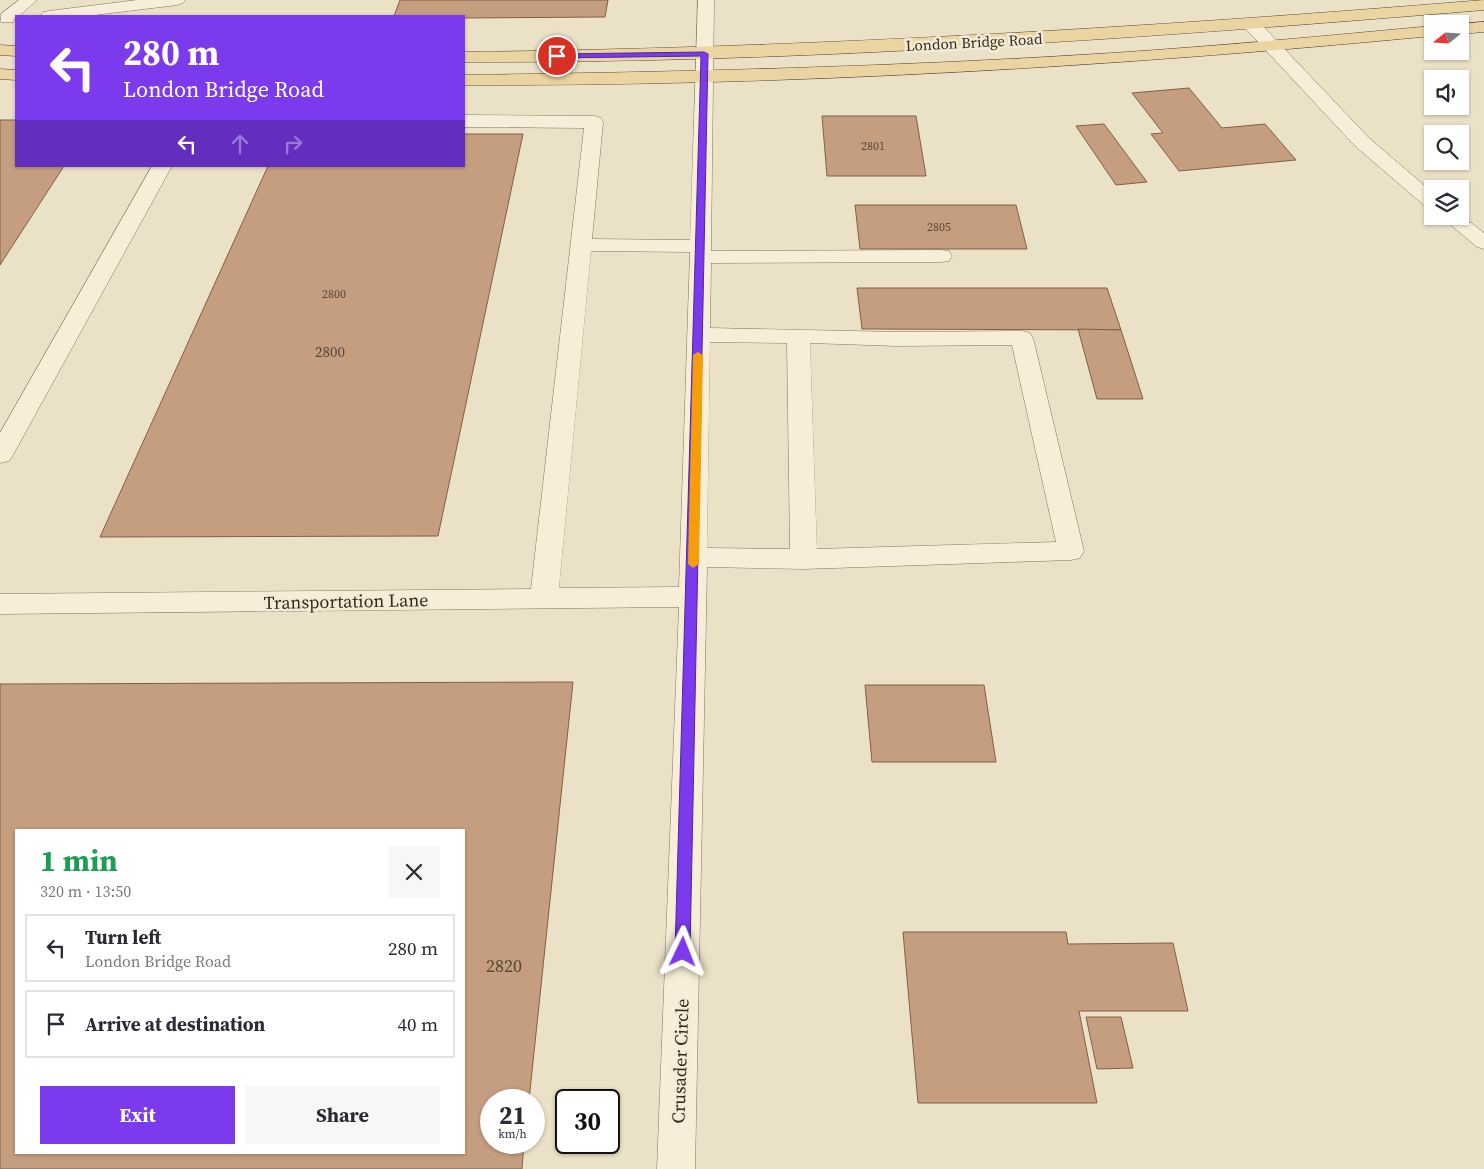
<!DOCTYPE html>
<html lang="en">
<head>
<meta charset="utf-8">
<style>
	:root { --surface:#fff; --page:#f7f7f7; --text:#2b2b33; --muted:#7c7c81; --line:#e1e1e2; --accent:#7c3aed }
	body { margin:0; font-family:"Source Serif 4",serif; background:var(--page); color:var(--text); height:100vh; display:flex; flex-direction:column; font-size:19px; white-space:nowrap }
	* { box-sizing:border-box; margin:0 }
	p { font-size:16px; color:var(--muted) }
	.icon { flex:none; width:28px; height:28px; fill:none; stroke:currentColor; stroke-width:2; stroke-linecap:round; stroke-linejoin:round }
	.map { position:relative; flex:1; overflow:hidden }
	.panel { position:absolute; left:15px; top:829px; width:450px; height:325px; display:flex; flex-direction:column; background:var(--surface); border-radius:0px; box-shadow:0 1px 4px #0004 }
	.panel>* { flex:none }
	.hud { position:absolute; left:15px; top:15px; width:450px; height:152px; border-radius:0px; box-shadow:0 1px 4px #0004; background:#7c3aed; color:#fff; overflow:hidden }
	.needle { width:32px; rotate:252deg }
	.tools { position:absolute; left:1424px; top:15px; display:grid; gap:10px }
	.tools a { display:grid; place-items:center; width:45px; height:45px; border-radius:0px; background:var(--surface); box-shadow:0 1px 4px #0004; font-size:25px }
	.speed { position:absolute; left:480px; top:1089px; display:flex; gap:10px; font-size:25px; font-weight:700; text-align:center }
	.speed>* { display:grid; place-content:center; width:65px; height:65px; border-radius:50%; background:var(--surface); box-shadow:0 1px 4px #0004; line-height:1 }
	.speed small { font-size:12px; font-weight:400 }
	.speed .limit { border:2px solid #111; border-radius:8px; background:#fff; color:#111 }
	.pin { position:absolute; display:grid; place-items:center; width:42px; height:42px; color:#fff; margin:-21px; border:2px solid #fff; border-radius:50%; box-shadow:0 1px 5px #0007 }
	.me { position:absolute; width:55px; margin:-28px; rotate:2deg; stroke-linejoin:round; filter:drop-shadow(0 0 4px #0008) }
	.turn { display:flex; align-items:center; gap:18px; height:105px; padding:0 25px; font-size:22px }
	.turn .icon { width:65px; height:65px; stroke-width:2.5 }
	.turn b { display:block; font-size:35px; line-height:42px }
	.lanes { display:flex; align-items:center; height:48px; padding:0 25px; background:#0003; justify-content:center; gap:25px; direction:ltr }
	.lanes .off { opacity:.35 }
	.round { display:grid; place-items:center; flex:none; width:52px; height:52px; border-radius:0px; background:var(--page) }
	.headline { display:flex; align-items:center; justify-content:space-between; height:85px; padding:0 25px }
	h1 { font-size:30px; font-weight:700; line-height:38px; color:#1e9e55 }
	.button { display:flex; gap:10px; margin-top:auto; padding:10px 25px }
	.button a { flex:1; height:58px; border-radius:0px; background:var(--accent); color:#fff; font-size:20px; font-weight:700; line-height:58px; text-align:center }
	.button a+a { background:var(--page); color:var(--text) }
	ul { padding:0; list-style:none }
	li { display:flex; align-items:center; gap:15px; height:68px; margin:0 10px 8px; padding:0 15px; border:2px solid var(--line); border-radius:0px }
	li div { flex:1 }
	li b { display:block; font-size:19px }
	li em { font-style:normal }
	.map>svg:first-child { display:block }
</style>
</head>
<body>
<div class="map">
<svg width="1484" height="1169" viewBox="0 0 1484 1169">
	<rect width="100%" height="100%" fill="#ebe1c7"/>
	<!-- building -->
	<g fill="#c59e80" stroke="#825f45" fill-rule="evenodd">
		<path d="M400,0H608L605,17L464,18L394,16Z"/>
		<path d="M1189,88L1222,128L1265,124L1296,160L1179,171L1151,134L1163,133L1132,93Z"/>
		<path d="M822,116H916L926,176H827Z"/>
		<path d="M0,120H16V166H64L0,265Z"/>
		<path d="M1104,124L1147,182L1116,185L1076,126Z"/>
		<path d="M464,134H523L438,536L100,537L268,166H464Z"/>
		<path d="M855,205H1016L1027,249H860Z"/>
		<path d="M857,288H1107L1121,330L862,329Z"/>
		<path d="M1078,329L1121,330L1143,399H1097Z"/>
		<path d="M573,682L529,1100H491V1142H524L522,1169H0V684ZM16,830H464V1152H16Z"/>
		<path d="M865,685H984L996,762H872Z"/>
		<path d="M903,932H1066L1068,944L1173,943L1188,1011H1079L1097,1103H918Z"/>
		<path d="M1086,1017H1121L1133,1068L1097,1069Z"/>
	</g>
	<g fill="none" stroke-linecap="round" stroke-linejoin="round">
		<!-- minor casing -->
		<g stroke="#85735e" stroke-width="1">
			<g id="minor">
				<path d="M19,0H37L19,16H16L13,22H1V14Z"/>
				<path d="M137,0H185L183,3L177,5L87,16H41L43,12L49,11Z"/>
				<path d="M698,0H714L711,251L941,250L949,251L952,256L949,261L941,262L711,263L710,328L897,332L1022,331L1030,333L1033,338L1084,551L1080,558L1071,560L804,569L707,567L695,1169H657L679,607L0,614V594L531,589L584,128L464,127V115L594,116L601,118L603,122L592,239L690,240ZM591,251L690,252L679,587L559,588ZM710,342L787,343L790,549L707,548ZM810,343L897,346L1012,345L1056,542L817,549Z"/>
				<path d="M1251,19L1257,20L1369,138L1432,192V208L1425,206L1355,146L1245,28L1243,24L1245,20Z"/>
				<path d="M152,166H172L13,455L9,461L0,463V433Z"/>
				<path d="M1460,214L1484,233V249L1477,247L1440,216H1460Z"/>
			</g>
		</g>
		<!-- major casing -->
		<g stroke="#534231" stroke-width="1">
			<g id="major">
				<path d="M1484,0V10C1145,38 804,63 464,62V52C805,48 1144,28 1484,0Z"/>
				<path d="M1484,22V32L1460,34V24Z"/>
				<path d="M1432,26V36C1110,67 787,86 464,85V75C680,72 896,67 1112,53C1219,46 1325,36 1432,26Z"/>
				<path d="M0,45L16,46V56L0,55Z"/>
				<path d="M0,69L16,70V80L0,79Z"/>
			</g>
		</g>
		<!-- minor -->
		<use href="#minor" fill="#f6eed9" fill-rule="evenodd"/>
		<!-- major -->
		<use href="#major" fill="#ead5a2" fill-rule="evenodd"/>
	</g>
	<!-- route -->
	<path fill="#7c3aed" stroke="#51269a" d="M704,52L708,54L690,952L688,957L683,958L678,957L675,952L701,56L557,58L554,56L557,54Z"/>
	<!-- slow -->
	<path fill="#f59e0b" d="M698,352L703,355L699,564L693,568L688,564L693,355Z"/>
	<g text-anchor="middle" dominant-baseline="central" stroke-width="5" stroke-linejoin="round" paint-order="stroke">
		<!-- far-number labels -->
		<g font-size="12" fill="#5a4838">
			<text x="873" y="146">2801</text>
			<text x="939" y="227">2805</text>
			<text x="334" y="294">2800</text>
		</g>
		<!-- far-street labels -->
		<g font-size="15" fill="#362b20" stroke="#f3ebd6">
			<text transform="translate(974 42) rotate(-3)">London Bridge Road</text>
		</g>
		<!-- number labels -->
		<g font-size="15" fill="#5a4838">
			<text x="330" y="351">2800</text>
		</g>
		<!-- street labels -->
		<g font-size="18" fill="#362b20" stroke="#f3ebd6">
			<text transform="translate(346 601) rotate(-1)">Transportation Lane</text>
			<text transform="translate(680 1061) rotate(-88)">Crusader Circle</text>
		</g>
		<!-- near-number labels -->
		<g font-size="18" fill="#5a4838">
			<text x="504" y="965">2820</text>
		</g>
	</g>
</svg>
<div class="tools">
<a><svg class="needle" viewBox="-14 -14 28 28"><path d="M0-13l5 13h-10z" fill="#e53935"/><path d="M0 13l5-13h-10z" fill="#7c7c81"/></svg></a>
<a><svg class="icon" aria-label="sound" viewBox="0 0 24 24"><path d="M4 9h4l5-4v14l-5-4H4zM17 9q2 3 0 6"/></svg></a>
<a><svg class="icon" aria-label="search" viewBox="0 0 24 24"><circle cx="10" cy="10" r="6"/><path d="M15 15l6 6"/></svg></a>
<a><svg class="icon" aria-label="layers" viewBox="0 0 24 24"><path d="M12 4l9 5-9 5-9-5zM3 14l9 5 9-5"/></svg></a>
</div>
<div class="speed"><div>21<small>km/h</small></div><div class="limit">30</div></div>
<div class="pin" style="left:557px;top:56px;background:#d93025"><svg class="icon" aria-label="arrive" viewBox="0 0 24 24"><path d="M6 21V4h12l-3 4 3 4H6"/></svg></div>
<svg class="me" style="left:683px;top:952px" viewBox="-20 -20 40 40"><path d="M0-17L14 15 0 8-14 15z" fill="#7c3aed" stroke="#fff" stroke-width="4"/></svg>
<div class="hud">
<div class="turn"><svg class="icon" aria-label="left" viewBox="0 0 24 24"><path d="M17 20v-9H6M10 6l-5 5 5 5"/></svg><div><b>280 m</b>London Bridge Road</div></div>
<div class="lanes"><svg class="icon" aria-label="left" viewBox="0 0 24 24"><path d="M17 20v-9H6M10 6l-5 5 5 5"/></svg><svg class="icon off" aria-label="ahead" viewBox="0 0 24 24"><path d="M12 20V5M6 11l6-6 6 6"/></svg><svg class="icon off" aria-label="right" viewBox="0 0 24 24"><path d="M7 20v-9h11M14 6l5 5-5 5"/></svg></div>
</div>
<section class="panel">
<div class="headline"><div><h1>1 min</h1><p>320 m · 13:50</p></div><a class="round"><svg class="icon" aria-label="close" viewBox="0 0 24 24"><path d="M6 6l12 12M18 6L6 18"/></svg></a></div>
<ul>
<li><svg class="icon" aria-label="left" viewBox="0 0 24 24"><path d="M17 20v-9H6M10 6l-5 5 5 5"/></svg><div><b>Turn left</b><p>London Bridge Road</p></div><em>280 m</em></li>
<li><svg class="icon" aria-label="arrive" viewBox="0 0 24 24"><path d="M6 21V4h12l-3 4 3 4H6"/></svg><div><b>Arrive at destination</b></div><em>40 m</em></li>
</ul>
<div class="button"><a>Exit</a><a>Share</a></div>
</section>
</div>
</body>
</html>
